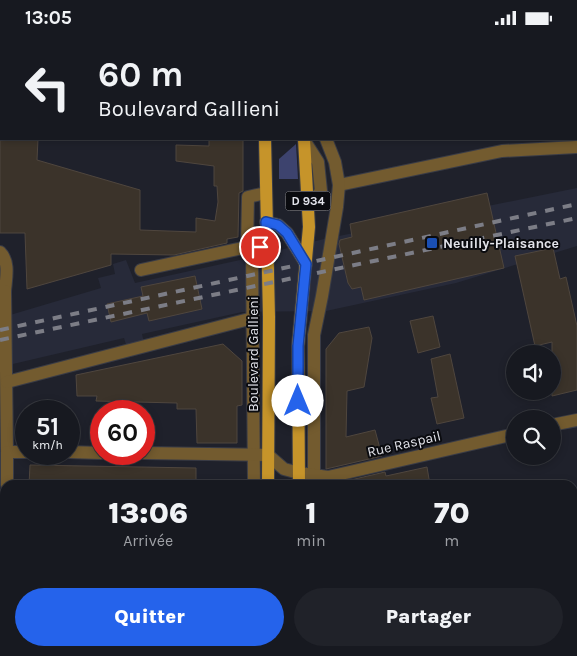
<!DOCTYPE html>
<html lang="fr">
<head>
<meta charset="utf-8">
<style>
	:root { --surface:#171920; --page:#202229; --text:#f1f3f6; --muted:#9ea0a5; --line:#36383e; --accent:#2563eb }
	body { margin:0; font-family:Karla,sans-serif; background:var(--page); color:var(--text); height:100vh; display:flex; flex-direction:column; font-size:19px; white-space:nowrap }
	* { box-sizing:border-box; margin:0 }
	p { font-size:16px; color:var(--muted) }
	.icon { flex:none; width:28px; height:28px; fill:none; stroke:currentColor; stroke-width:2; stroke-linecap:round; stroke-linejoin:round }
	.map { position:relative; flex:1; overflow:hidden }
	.side { position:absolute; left:0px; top:445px; width:578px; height:176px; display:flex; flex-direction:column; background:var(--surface); border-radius:15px 15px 0 0; box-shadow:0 2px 8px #0003,0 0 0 1px var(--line) }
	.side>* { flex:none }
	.hud { position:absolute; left:0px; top:0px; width:578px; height:105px; box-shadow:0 2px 8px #0003,0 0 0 1px var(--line); background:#171920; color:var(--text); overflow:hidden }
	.tools { position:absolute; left:506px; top:310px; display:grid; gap:10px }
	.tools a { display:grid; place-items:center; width:55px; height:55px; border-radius:50%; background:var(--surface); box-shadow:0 2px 8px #0003,0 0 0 1px var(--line); font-size:25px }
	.speed { position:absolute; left:15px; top:365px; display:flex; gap:10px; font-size:25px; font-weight:700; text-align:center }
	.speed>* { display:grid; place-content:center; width:65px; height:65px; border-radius:50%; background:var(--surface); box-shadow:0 2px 8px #0003,0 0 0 1px var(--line); line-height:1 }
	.speed small { font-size:12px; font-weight:400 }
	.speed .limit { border:8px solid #d22; background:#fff; color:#111 }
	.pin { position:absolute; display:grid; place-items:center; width:42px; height:42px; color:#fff; margin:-21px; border:2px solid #fff; border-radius:50%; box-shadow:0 1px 5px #0007 }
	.me { position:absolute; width:55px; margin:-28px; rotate:0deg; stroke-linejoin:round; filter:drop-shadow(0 0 4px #0008) }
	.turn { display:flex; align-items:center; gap:18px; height:105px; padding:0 15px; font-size:22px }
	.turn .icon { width:65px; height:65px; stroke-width:2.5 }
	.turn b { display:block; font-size:35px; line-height:42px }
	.eta { display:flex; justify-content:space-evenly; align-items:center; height:85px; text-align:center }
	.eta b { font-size:30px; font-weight:800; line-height:35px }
	.cta { display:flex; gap:10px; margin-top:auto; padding:10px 15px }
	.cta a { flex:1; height:58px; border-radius:30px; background:var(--accent); color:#fff; font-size:20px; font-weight:800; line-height:58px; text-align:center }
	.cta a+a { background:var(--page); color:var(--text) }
	.status { display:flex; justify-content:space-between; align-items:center; height:35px; padding:0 25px; background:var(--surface); direction:ltr }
	.status svg { height:14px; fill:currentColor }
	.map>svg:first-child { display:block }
</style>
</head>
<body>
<div class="status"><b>13:05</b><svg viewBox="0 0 49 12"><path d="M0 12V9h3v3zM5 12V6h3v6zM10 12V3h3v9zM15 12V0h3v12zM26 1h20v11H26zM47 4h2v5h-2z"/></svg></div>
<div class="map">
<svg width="577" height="621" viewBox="0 0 577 621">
	<rect width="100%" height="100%" fill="#1f212b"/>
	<!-- built -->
	<path fill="#272a39" d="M577,153V211L456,248L326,276L242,277L142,299L146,316L129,320L124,303L0,332V283L101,253L98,243L115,239L113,229L126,225L135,248L240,225L324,204Z"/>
	<!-- green -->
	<path fill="#3d436e" d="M296,109L298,144H279V124Z"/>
	<!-- building -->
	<g fill="#3b332a" stroke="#4f463e">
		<path d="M0,104H38L37,125L140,155V195L196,197V183L215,186L218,167L217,151H214V131L176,126V110L209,111V104H243V156L239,158L238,202L227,204V208L174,220L111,219V230L27,254L25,198H0Z"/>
		<path d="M487,158L504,233L364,265L361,252L352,254L348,248L339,209L340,205L352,202L350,189Z"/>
		<path d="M553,213L560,244L566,242L577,291V355L552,361V307L535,311L515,221Z"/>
		<path d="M195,241L202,274L149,286L147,278L111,287L107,269L143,261L141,252Z"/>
		<path d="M433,281L440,312L418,318L410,286Z"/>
		<path d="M369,292L372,303L364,352L347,356L346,402L375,395L382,421L326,434V314L339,298Z"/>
		<path d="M223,309L242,326V370L237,371V408H197L196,374H177V368L96,366L97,361H77L76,340Z"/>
		<path d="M450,319L464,383L437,389L431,363L438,362L431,324Z"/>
		<path d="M30,430L196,433V450H29Z"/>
		<path d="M427,432L430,450H329L385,437L386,441Z"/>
	</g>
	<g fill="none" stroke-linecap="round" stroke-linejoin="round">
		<!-- lane casing -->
		<g stroke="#3a3c46" stroke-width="14">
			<g id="lane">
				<path d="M576,92H577"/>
				<path d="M304,105L318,127L321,156L309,171"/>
				<path d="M339,150L502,116L577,112"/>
				<path d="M254,450L252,219L267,204"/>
				<path d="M314,450V300L322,261L337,172L339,150L335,127L326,104"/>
				<path d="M256,616V621"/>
				<path d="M314,616V621"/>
			</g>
		</g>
		<!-- street casing -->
		<g stroke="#3a3c46" stroke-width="14">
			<g id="street">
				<path d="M408,1L416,0"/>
				<path d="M0,217C10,227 6,243 5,256"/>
				<path d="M141,235L247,212L248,162L266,158"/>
				<path d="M0,256H5L7,417H26"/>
				<path d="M7,347L253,283"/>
				<path d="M552,390L577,385"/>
				<path d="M69,417L101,418"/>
				<path d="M144,418L268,420L284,434L299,438L328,442L515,399"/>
				<path d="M7,450V417"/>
				<path d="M0,562H5"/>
				<path d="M451,616L471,621"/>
			</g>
		</g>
		<!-- primary casing -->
		<g stroke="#3a3c46" stroke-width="14">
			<g id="primary">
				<path d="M296,0V1"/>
				<path d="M265,1V0"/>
				<path d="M265,104L269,282L268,450"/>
				<path d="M266,187L278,190L287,198L306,229"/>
				<path d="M299,450L298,311L309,192L304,104"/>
				<path d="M270,616V621"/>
				<path d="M301,616V621"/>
			</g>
		</g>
		<!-- lane -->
		<use href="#lane" stroke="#735b2f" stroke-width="12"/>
		<!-- street -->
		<use href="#street" stroke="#735b2f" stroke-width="12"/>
		<!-- primary -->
		<use href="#primary" stroke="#c6942a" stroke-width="12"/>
		<!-- rail -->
		<g stroke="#7c7d86" stroke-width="4" stroke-dasharray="9 9" stroke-linecap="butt">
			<path d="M0,295L577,169"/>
			<path d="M0,305L577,183"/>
		</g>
	</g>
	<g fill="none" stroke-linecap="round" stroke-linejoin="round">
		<!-- route casing -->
		<g stroke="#184099" stroke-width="12">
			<path id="route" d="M260,212L267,204L266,187L278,190L287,198L306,229L298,311V366"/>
		</g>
		<!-- route -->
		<use href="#route" stroke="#2563eb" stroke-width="9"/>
	</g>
	<!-- markers -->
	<rect fill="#1a4fb4" stroke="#0a0b0f" stroke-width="2" x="426" y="202" width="12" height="12" rx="2.5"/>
	<g text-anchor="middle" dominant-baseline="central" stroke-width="4" stroke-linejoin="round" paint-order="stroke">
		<!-- shield labels -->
		<rect fill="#0a0b0f" stroke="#a2a3a9" stroke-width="1" x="285.5" y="156.5" width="45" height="19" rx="4"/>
		<g font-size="12" font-weight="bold" fill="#e3e4eb">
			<text x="308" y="166">D 934</text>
		</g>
		<!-- poi labels -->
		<g font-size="14" font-weight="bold" fill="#e3e4eb" stroke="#0a0b0f" text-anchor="start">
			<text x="443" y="208">Neuilly-Plaisance</text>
		</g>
		<!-- street labels -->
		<g font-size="14" fill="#e3e4eb" stroke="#0a0b0f">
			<text transform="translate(253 319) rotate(-90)">Boulevard Gallieni</text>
			<text transform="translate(404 409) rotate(-13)">Rue Raspail</text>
		</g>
	</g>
</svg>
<div class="tools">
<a><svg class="icon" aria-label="sound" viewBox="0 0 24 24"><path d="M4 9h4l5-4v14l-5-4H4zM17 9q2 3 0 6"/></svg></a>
<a><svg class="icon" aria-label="search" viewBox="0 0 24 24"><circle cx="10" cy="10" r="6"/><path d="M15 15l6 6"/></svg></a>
</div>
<div class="speed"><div>51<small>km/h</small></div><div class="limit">60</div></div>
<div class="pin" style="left:260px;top:212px;background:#d93025"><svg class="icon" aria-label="arrive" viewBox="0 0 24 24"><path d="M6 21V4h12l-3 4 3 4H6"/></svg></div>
<svg class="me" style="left:298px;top:366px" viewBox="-20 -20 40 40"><circle r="19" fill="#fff"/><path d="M0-13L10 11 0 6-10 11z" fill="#2563eb"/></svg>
<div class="hud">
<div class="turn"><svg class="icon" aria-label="left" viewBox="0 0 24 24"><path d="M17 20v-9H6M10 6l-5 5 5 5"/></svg><div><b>60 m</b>Boulevard Gallieni</div></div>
</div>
<section class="side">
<div class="eta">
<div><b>13:06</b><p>Arrivée</p></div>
<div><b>1</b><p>min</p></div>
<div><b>70</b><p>m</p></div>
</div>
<div class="cta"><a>Quitter</a><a>Partager</a></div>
</section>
</div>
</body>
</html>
